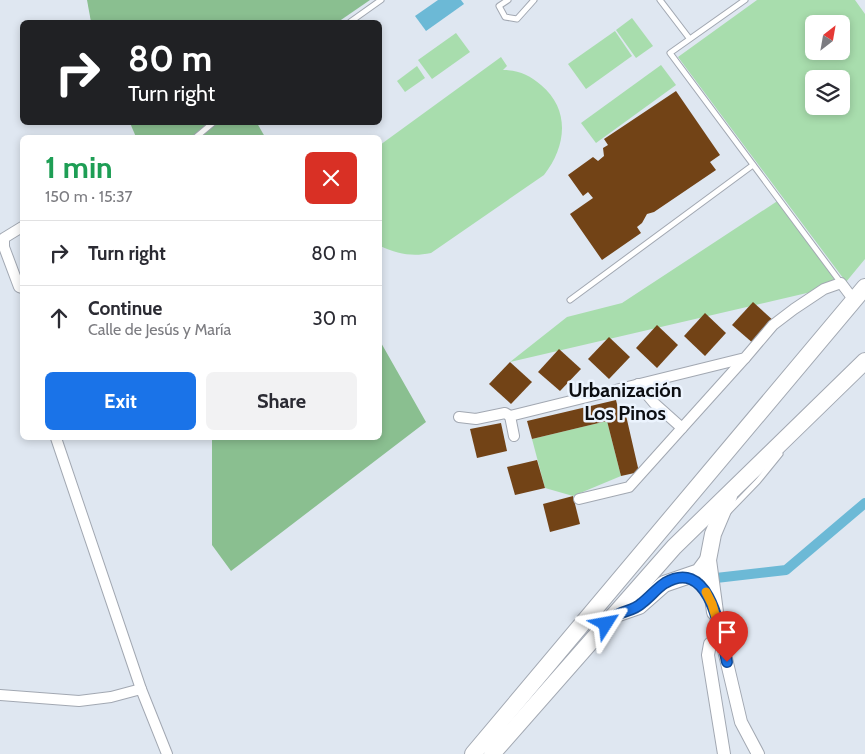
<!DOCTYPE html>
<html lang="en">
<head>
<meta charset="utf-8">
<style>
	:root { --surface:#fff; --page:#f2f2f3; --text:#2b2b33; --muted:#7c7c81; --line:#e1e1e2; --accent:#1a73e8 }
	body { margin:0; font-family:Cabin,sans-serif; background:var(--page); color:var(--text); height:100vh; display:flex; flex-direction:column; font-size:19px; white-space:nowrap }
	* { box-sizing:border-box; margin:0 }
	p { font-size:16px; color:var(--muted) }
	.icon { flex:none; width:28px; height:28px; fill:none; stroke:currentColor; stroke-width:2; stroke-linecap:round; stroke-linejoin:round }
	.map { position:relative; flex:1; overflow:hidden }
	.drawer { position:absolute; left:20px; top:135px; width:362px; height:305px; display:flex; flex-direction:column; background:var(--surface); border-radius:8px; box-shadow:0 2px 8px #0003 }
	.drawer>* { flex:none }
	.hud { position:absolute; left:20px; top:20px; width:362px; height:105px; border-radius:8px; box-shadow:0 2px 8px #0003; background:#202124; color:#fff; overflow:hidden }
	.needle { width:32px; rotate:31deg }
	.controls { position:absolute; left:805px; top:15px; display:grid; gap:10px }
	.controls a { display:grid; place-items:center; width:45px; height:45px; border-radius:8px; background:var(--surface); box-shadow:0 2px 8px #0003; font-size:25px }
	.pin { position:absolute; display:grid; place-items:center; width:42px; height:42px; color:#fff; margin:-51px -21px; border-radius:50% 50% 50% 0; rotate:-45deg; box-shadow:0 0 5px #0007 }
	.pin .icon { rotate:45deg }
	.me { position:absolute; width:55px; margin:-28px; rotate:56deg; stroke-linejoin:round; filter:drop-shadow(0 0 4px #0008) }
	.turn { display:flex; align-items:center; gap:18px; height:105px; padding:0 25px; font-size:22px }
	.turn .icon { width:65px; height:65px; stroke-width:2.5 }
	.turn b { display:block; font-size:35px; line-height:42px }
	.round { display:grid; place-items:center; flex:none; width:52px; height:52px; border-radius:8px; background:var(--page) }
	.overview { display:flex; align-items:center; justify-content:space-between; height:85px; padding:0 25px }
	h1 { font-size:30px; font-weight:700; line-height:38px; color:#1e9e55 }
	.button { display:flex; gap:10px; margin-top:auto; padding:10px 25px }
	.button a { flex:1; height:58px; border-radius:8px; background:var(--accent); color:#fff; font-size:20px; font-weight:700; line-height:58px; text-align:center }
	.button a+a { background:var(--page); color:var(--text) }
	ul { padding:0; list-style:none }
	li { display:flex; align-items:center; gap:15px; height:65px; padding:0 25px; border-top:1px solid var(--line) }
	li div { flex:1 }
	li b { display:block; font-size:19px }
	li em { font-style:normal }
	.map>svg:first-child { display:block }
</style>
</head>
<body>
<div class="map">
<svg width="865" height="754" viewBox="0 0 865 754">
	<rect width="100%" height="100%" fill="#dfe7f1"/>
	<!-- green -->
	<g fill="#a8ddad" fill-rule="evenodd">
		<path d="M757,0H855L865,14V259L846,282L678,57ZM814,24H841V51H814ZM814,79H841V106H814Z"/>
		<path d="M632,18L653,46L636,58L616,30Z"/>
		<path d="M615,31L632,56L586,89L568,64Z"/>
		<path d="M456,33L470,52L432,79L418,60Z"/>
		<path d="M501,57L507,66L503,70C518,70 530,75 541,85C571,110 566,147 544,175L431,253C412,257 398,254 380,246V145Z"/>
		<path d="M661,65L676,85L596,143L581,123Z"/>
		<path d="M417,66L425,78L405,92L397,81Z"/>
		<path d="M779,200L841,283L824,289L510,362L567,317L622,303Z"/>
		<path d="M607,421L621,476L573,496L545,488L532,439Z"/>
	</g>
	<!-- forest -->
	<g fill="#8abf90">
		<path d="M87,0H370L338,22H91Z"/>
		<path d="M130,123H257L265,137H136Z"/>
		<path d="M380,341L426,422L231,571L212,545V438H380Z"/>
	</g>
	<!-- water -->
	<path fill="#6cb9d6" d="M438,0H461L464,4L426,31L415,16Z"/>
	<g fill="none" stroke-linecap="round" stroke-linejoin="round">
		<!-- canal -->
		<path stroke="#6cb9d6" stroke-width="10" d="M716,578L786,570L865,503"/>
	</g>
	<!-- building -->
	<g fill="#724316">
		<path d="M676,91L720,155L710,162L716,170L654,212L647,214L642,223L637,227L641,233L602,260L570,214L593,198L588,192L583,196L568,175L593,157L598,161L604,156L603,148L608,145L604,139Z"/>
		<path d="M753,302L775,322L754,344L732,325Z"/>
		<path d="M705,313L726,333L705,356L684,336Z"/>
		<path d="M657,325L678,345L657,368L636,348Z"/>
		<path d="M609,337L630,357L609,379L588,359Z"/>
		<path d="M559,349L581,369L560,391L538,372Z"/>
		<path d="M510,362L532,382L511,404L489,384Z"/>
		<path d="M616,400L619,412L625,411L639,472L621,476L607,421L532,439L527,421Z"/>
		<path d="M501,423L507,451L477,458L470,429Z"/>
		<path d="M537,460L545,488L515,495L507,467Z"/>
		<path d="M573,496L580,524L550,532L543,504Z"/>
	</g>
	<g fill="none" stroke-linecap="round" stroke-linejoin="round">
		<!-- service casing -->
		<g stroke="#a2a8b2" stroke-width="7">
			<g id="service">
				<path d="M508,0L499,6L505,17L517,19L534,0"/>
				<path d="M660,0L689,38"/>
				<path d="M745,0L670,53L841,283"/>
				<path d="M350,22L381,0"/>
				<path d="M195,138L214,122"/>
				<path d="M570,300L753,165"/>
				<path d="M729,511L758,481L780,454"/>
			</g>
		</g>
		<!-- minor casing -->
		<g stroke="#a2a8b2" stroke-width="12">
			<g id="minor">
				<path d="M22,227L4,238V247L19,287L22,288"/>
				<path d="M638,384L654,403L682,428L745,358"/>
				<path d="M459,417L476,419L505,413L510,416"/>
				<path d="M514,436L510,416L745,358L773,325L794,309L824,289L841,283L850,295"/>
				<path d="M56,438L141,689L167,754"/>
				<path d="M579,499L629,487L682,428"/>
				<path d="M0,695L79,701L111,697L141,689"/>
			</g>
		</g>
		<!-- tertiary casing -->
		<g stroke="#a2a8b2" stroke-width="14">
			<g id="tertiary">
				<path d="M715,612L741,722L758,754"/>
				<path d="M721,634L710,644L708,655L724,754"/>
			</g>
		</g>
		<!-- trunk casing -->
		<g stroke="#a2a8b2" stroke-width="18">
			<g id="trunk">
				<path d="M715,612L708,560L713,534L729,496"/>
				<path d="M616,614L639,606L664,584L699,572L708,560"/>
				<path d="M473,754L865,287"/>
				<path d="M492,754L674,547L865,361"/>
			</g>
		</g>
		<!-- service -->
		<use href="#service" stroke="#fff" stroke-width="5"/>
		<!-- minor -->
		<use href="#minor" stroke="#fff" stroke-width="10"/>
		<!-- tertiary -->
		<use href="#tertiary" stroke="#fff" stroke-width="12"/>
		<!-- trunk -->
		<use href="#trunk" stroke="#fff" stroke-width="16"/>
	</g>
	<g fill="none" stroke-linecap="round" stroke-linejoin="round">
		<!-- route casing -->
		<g stroke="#114b97" stroke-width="12">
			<path id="route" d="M606,624C620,608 630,614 642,603C650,597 657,588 665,583C711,556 721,635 727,662"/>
		</g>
		<!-- route -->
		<use href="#route" stroke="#1a73e8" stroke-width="9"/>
		<!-- slow -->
		<path stroke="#f59e0b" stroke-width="9" d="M706,592L712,604L719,628"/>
	</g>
	<g text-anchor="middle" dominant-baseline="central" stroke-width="5" stroke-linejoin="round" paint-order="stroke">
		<!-- neighbourhood labels -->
		<g font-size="20" font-weight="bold" fill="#0c0e12" stroke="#ecf4fe">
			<text x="625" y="390">Urbanización<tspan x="625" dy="23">Los Pinos</tspan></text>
		</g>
	</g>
</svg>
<div class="controls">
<a><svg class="needle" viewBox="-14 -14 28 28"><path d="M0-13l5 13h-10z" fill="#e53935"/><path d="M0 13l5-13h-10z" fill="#7c7c81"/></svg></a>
<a><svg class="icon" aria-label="layers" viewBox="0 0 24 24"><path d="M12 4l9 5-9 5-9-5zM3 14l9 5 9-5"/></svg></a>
</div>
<div class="pin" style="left:727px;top:662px;background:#d93025"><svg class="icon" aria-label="arrive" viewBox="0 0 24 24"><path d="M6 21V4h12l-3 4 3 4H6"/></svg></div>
<svg class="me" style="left:606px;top:624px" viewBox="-20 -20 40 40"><path d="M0-17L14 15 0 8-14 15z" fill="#1a73e8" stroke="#fff" stroke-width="4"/></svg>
<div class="hud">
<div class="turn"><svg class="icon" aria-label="right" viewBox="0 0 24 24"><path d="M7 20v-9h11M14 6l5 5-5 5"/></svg><div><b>80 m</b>Turn right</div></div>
</div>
<section class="drawer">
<div class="overview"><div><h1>1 min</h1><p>150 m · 15:37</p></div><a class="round" style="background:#d93025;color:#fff"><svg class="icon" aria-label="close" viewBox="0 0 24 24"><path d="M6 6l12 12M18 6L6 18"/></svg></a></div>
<ul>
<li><svg class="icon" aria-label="right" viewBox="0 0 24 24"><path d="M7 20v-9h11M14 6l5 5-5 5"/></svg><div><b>Turn right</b></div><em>80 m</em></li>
<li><svg class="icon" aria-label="ahead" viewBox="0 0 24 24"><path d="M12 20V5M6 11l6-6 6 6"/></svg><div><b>Continue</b><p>Calle de Jesús y María</p></div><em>30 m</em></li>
</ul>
<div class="button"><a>Exit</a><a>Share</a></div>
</section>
</div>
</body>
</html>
